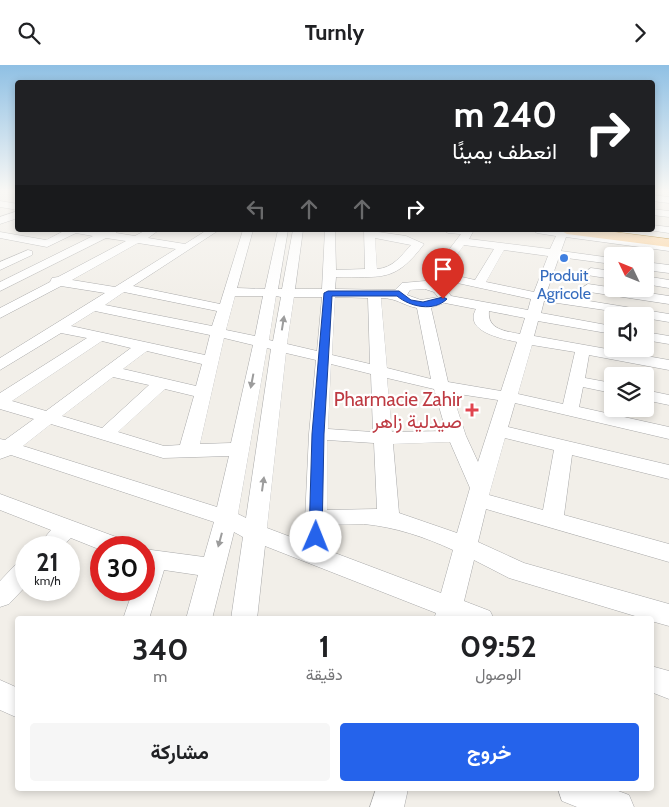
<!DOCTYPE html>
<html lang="ar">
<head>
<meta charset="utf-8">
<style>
	:root { --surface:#fff; --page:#f6f6f6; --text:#202124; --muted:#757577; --accent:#2563eb }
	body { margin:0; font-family:Cabin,Vazirmatn,sans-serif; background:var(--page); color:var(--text); direction:rtl; height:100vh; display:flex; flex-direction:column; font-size:19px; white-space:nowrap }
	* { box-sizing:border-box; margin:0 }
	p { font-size:16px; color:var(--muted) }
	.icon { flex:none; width:28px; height:28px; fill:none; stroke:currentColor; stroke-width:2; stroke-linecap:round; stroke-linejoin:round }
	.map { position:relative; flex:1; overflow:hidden; direction:ltr }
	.details { position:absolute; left:15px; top:551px; width:639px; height:175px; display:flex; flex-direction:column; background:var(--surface); border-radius:5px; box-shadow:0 2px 8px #0003; direction:rtl }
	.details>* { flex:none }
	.hud { position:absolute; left:15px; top:15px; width:640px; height:152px; border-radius:5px; box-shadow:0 2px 8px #0003; direction:rtl; background:#202124; color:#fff; overflow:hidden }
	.needle { width:32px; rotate:313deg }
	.fabs { position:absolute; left:604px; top:182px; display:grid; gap:10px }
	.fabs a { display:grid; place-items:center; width:50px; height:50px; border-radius:5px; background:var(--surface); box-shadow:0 2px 8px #0003; font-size:25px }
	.speed { position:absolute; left:15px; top:471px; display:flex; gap:10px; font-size:25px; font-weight:700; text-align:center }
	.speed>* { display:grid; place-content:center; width:65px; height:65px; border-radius:50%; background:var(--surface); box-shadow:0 2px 8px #0003; line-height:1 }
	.speed small { font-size:12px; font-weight:400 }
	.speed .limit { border:8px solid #d22; background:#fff; color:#111 }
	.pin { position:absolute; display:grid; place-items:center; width:42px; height:42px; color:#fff; margin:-51px -21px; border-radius:50% 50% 50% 0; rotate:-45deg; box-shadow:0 0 5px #0007 }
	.pin .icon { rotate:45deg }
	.me { position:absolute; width:55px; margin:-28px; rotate:1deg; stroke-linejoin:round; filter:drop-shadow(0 0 4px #0008) }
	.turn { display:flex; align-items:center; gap:18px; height:105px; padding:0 15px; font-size:22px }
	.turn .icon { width:65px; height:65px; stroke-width:2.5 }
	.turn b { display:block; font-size:35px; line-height:42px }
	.lanes { display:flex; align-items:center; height:48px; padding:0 15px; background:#0003; justify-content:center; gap:25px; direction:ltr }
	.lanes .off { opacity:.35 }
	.eta { display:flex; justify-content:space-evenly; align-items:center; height:85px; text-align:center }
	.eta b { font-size:30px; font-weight:700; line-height:35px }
	.cta { display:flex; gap:10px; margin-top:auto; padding:10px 15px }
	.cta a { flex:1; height:58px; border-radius:5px; background:var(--accent); color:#fff; font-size:20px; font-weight:700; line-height:58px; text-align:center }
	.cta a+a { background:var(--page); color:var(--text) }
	header { display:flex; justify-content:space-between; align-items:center; height:65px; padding:0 15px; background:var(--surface); font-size:22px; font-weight:700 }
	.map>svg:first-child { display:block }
</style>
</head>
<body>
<header><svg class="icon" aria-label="forward" viewBox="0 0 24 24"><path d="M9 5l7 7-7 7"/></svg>Turnly<svg class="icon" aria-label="search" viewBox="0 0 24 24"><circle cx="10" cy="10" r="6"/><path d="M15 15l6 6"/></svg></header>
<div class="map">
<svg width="669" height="742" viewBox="0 0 669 742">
	<rect width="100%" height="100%" fill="#f2efe9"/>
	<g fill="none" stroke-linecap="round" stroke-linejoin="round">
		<!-- minor casing -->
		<g stroke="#a9a9a9" stroke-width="1">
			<g id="minor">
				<path d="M652,130L669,132V138L652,136Z"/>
				<path d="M0,136L18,139V145L0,142Z"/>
				<path d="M652,144L669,146V152L652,150Z"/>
				<path d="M18,146V153L0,159V152Z"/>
				<path d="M652,160L669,162V168L648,165H652Z"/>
				<path d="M66,165H118L116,168L135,171L146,165H159L148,173L185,179L207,165H219L133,221L220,239L243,165H253L237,223L265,224L278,165H288L278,224H282L293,165H303L295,224H322L325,165H335L336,205L365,204L364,165L406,171L424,179C394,219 381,211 336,212L335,224L395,225L402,218L425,216L461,169L448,168L443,165H474L469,174L550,184L556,171L537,168L532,165H568L669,180V186L566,172L561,186L612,193V199L559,192L546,229L669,249V257L645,253V251L544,236L541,248L612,261V269L538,256L534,271L669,295V305L589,290L585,313L612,318V328L583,322L579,342L669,362V374L515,338L508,362L669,400V414L572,390L564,450L669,479V497L486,444L478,477L524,498L669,539V561L651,556V554H645L509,513L474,495L464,536L490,546L494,554H434L436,548L265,481L257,554H231L243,472L234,467L212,554H186L198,510L164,505L149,554H123L133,525H144V484L204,492L214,457L11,390L0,394V374L5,375L34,354L0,344V328L87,273L61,268L0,305V293L105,228L61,221L0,253V243L50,217L52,213L58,212L126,176L106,173L0,226V217L93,171L76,168L47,182L0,173V167L46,175ZM375,173L411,180C401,191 393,203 377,204ZM138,178L176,184L115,222L72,215ZM464,180L494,184L475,215L444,208ZM504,185L548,191L534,227L486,217ZM439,214L531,234L528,245L451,231L444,221L436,219ZM425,224L434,227L438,232L421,235L407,230L410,225ZM124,227L217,246L212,261L105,240ZM235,231H263L255,271L226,265ZM276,231L281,232L273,276L269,275ZM294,232H322L317,286L287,279ZM335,232L368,233L370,299L332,290ZM381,233C397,233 402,240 417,243L431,314L387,303ZM445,238L476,244C463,267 504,274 517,277L501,326L448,317L431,243ZM95,246L210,270L205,290L71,261ZM489,246L525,253L520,269C506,266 487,265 489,246ZM224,273L253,280L231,378L200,379ZM102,276L131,283L46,346L12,336ZM532,280L575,287L563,339L518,329ZM267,283L271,284L246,453L238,449ZM147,286L202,299L196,321L123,304ZM286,288L316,295L309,369L304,477L267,463ZM331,299L371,309L373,367L328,364ZM113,312L149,320L102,363L62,351ZM387,313L434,324L446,366L392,367ZM165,324L194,331L180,380L164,381L118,367ZM452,328L498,335L478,397L466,371ZM51,359L163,393L229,391L217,442L23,381ZM505,373L554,385L543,445L489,430ZM327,375L374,378L377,444L327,445ZM450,377L470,423L457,468L399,448L393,379ZM364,459C395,462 425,472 453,485L441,528L327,485V460Z"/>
				<path d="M28,185L32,186V190L0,205V197Z"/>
				<path d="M645,197L669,200V208L645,205Z"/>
				<path d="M591,203L612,206V214L587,210L585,207Z"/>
				<path d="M645,211L669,215V223L645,219Z"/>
				<path d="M588,219L669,231V239L583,226L582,223Z"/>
				<path d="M645,267L669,271V279L645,275Z"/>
				<path d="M645,325L669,330V340L645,335Z"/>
				<path d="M0,429L127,476L131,482H101V485L71,473L61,482H37L51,465L0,445Z"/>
				<path d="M26,495V521L9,539L0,542V516L17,498Z"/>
				<path d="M651,601L669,606V634L651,627Z"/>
				<path d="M0,615L18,623V653L0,645Z"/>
				<path d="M376,724H408L404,742H370Z"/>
				<path d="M558,724H613L629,730L634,742H577L562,736Z"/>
			</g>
		</g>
		<!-- major casing -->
		<g stroke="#a06b00" stroke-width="1">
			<path id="major" d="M560,165H599L669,174V182L567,169Z"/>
		</g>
		<!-- minor -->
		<use href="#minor" fill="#fff" fill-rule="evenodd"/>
		<!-- major -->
		<use href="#major" fill="#fcd6a4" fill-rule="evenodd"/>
	</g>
	<!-- one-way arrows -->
	<defs><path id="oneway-solid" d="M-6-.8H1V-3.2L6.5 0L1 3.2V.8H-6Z" transform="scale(1.25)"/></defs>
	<g fill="#9c9c9c">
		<use href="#oneway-solid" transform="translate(283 258) rotate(-81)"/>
		<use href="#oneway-solid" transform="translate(252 316) rotate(101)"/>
		<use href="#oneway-solid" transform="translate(263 419) rotate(-82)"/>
		<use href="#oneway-solid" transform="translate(220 475) rotate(105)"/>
	</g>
	<!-- sky -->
	<linearGradient id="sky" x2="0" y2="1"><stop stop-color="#8fc0e4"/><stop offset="0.55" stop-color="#f9f8f5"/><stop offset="1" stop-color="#f9f8f5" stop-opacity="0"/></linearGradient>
	<rect width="669" height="229" fill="url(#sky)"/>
	<!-- route -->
	<path fill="#2563eb" stroke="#184099" d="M328,226H399L411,235L423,237L443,232L447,234C434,247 410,242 397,231H332L324,369L322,472L316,477L309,472L312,369L324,228Z"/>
	<!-- markers -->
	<circle fill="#3f7fe0" stroke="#fff" stroke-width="2" cx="564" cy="193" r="5"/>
	<path fill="#e0444e" stroke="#fff" stroke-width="2" d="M469.5 337.5h5v5h5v5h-5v5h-5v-5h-5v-5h5z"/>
	<g text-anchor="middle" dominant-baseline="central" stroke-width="4.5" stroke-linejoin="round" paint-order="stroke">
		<!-- far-shop labels -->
		<g font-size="16" fill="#366cbe" stroke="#fff">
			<text x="564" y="210">Produit<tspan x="564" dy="18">Agricole</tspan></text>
		</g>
		<!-- health labels -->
		<g font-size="19" fill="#be3a42" stroke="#fff" text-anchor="end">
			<text x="462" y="334">Pharmacie Zahir<tspan x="462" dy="22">صيدلية زاهر</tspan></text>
		</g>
	</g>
</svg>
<div class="fabs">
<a><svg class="needle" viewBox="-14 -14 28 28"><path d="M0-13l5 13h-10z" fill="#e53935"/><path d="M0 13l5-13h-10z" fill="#757577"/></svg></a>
<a><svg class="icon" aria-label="sound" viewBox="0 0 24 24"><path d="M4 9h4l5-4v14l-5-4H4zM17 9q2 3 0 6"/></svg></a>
<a><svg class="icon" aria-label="layers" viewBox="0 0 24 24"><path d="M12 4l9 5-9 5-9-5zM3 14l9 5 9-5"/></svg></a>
</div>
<div class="speed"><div>21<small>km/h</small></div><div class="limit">30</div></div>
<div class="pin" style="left:443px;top:234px;background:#d93025"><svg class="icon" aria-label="arrive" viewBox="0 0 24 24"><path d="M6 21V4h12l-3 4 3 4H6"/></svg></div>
<svg class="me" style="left:316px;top:472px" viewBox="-20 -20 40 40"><circle r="19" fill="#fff"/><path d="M0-13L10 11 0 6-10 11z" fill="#2563eb"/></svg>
<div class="hud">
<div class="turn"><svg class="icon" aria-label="right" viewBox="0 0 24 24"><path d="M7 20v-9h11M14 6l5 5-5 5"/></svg><div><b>240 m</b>انعطف يمينًا</div></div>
<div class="lanes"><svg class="icon off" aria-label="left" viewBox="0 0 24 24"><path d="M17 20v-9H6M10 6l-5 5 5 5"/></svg><svg class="icon off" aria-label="ahead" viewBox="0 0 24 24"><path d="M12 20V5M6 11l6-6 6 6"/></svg><svg class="icon off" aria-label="ahead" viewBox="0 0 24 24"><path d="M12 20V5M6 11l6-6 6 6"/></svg><svg class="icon" aria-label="right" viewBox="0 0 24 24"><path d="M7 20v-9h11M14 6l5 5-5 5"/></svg></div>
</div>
<section class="details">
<div class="eta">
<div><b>09:52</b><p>الوصول</p></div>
<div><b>1</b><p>دقيقة</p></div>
<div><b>340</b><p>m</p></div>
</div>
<div class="cta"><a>خروج</a><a>مشاركة</a></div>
</section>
</div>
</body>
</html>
